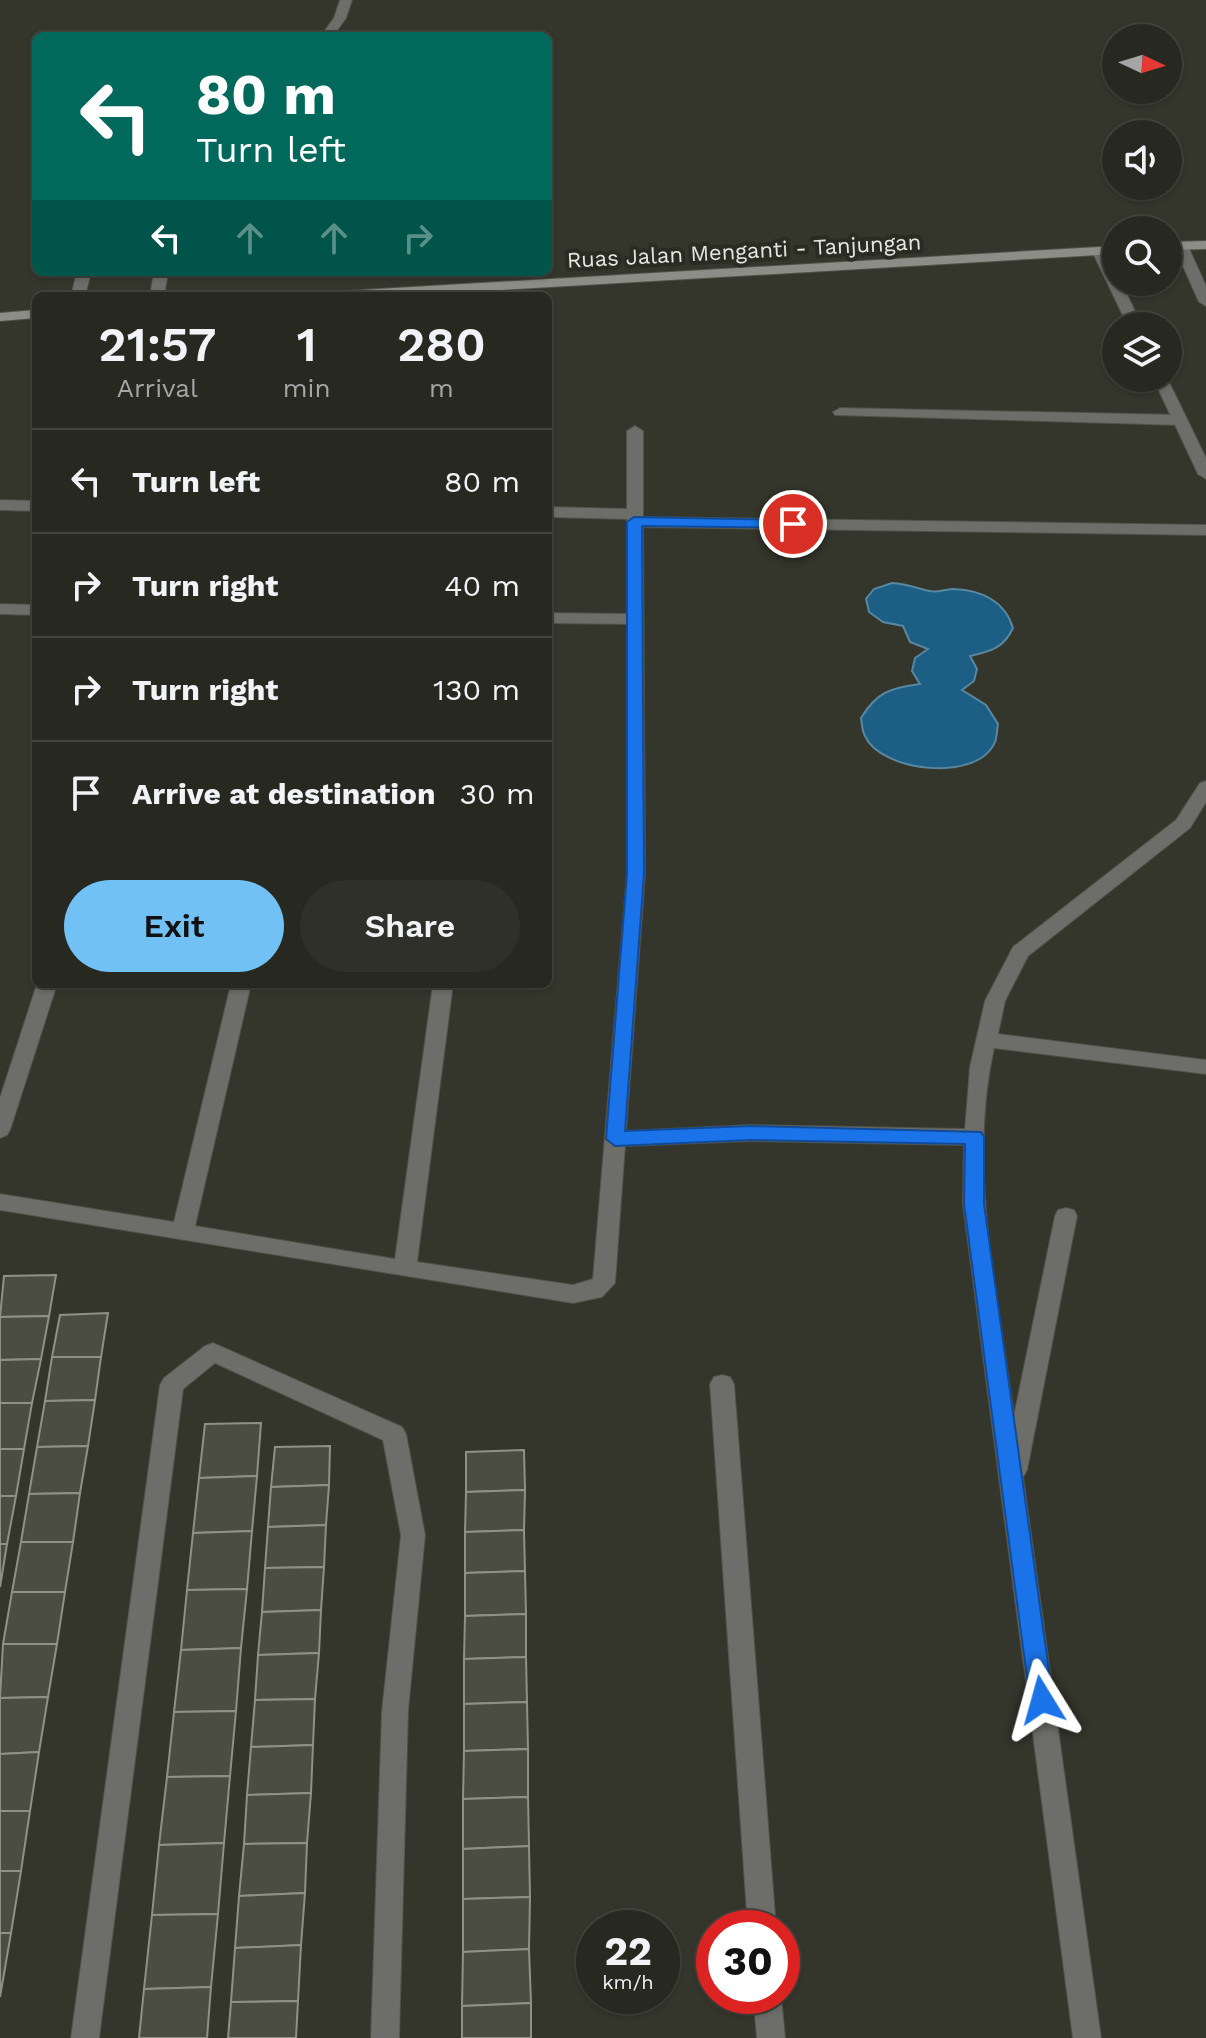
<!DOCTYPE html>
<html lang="en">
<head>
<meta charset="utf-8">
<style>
	:root { --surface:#272820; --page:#2f3029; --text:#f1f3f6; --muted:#a4a6a5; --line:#43443e; --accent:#71c1f5 }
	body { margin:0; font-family:"Work Sans",sans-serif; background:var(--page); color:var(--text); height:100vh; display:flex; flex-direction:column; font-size:30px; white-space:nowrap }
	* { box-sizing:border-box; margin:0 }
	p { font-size:26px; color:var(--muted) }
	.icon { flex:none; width:44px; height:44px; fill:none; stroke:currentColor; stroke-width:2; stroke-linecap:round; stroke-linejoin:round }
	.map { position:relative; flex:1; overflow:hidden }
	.details { position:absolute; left:32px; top:292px; width:520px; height:696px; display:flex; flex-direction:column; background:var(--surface); border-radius:12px; box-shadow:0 2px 6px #0004,0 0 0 2px var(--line) }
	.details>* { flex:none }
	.guide { position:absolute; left:32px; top:32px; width:520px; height:244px; border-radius:12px; box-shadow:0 2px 6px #0004,0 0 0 2px var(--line); background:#00695c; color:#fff; overflow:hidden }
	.needle { width:52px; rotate:94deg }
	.controls { position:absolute; left:1102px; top:24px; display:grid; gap:16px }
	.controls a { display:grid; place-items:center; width:80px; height:80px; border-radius:50%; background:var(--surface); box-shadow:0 2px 6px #0004,0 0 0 2px var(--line); font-size:40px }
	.speed { position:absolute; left:576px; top:1910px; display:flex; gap:16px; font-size:40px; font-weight:700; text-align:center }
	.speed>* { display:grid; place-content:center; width:104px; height:104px; border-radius:50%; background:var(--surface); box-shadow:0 2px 6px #0004,0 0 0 2px var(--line); line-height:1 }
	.speed small { font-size:20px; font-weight:400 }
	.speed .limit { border:12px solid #d22; background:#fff; color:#111 }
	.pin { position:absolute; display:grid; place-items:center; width:68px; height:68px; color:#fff; margin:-34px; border:4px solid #fff; border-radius:50%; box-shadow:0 2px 8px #0007 }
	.me { position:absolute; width:88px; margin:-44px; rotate:352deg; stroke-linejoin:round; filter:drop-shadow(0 0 6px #0008) }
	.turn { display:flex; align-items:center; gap:28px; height:168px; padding:0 32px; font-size:36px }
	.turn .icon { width:104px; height:104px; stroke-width:2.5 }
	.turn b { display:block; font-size:56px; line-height:68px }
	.lanes { display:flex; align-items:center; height:76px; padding:0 32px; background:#0003; justify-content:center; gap:40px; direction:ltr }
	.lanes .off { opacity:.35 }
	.eta { display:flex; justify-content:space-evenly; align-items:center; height:136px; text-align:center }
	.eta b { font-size:48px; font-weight:600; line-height:56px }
	.cta { display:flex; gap:16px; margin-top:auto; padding:16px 32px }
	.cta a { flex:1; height:92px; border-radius:48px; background:var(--accent); color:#111; font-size:32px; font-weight:600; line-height:92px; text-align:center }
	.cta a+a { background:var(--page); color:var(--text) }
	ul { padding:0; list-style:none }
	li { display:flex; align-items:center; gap:24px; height:104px; padding:0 32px; border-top:2px solid var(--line) }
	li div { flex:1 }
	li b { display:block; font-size:30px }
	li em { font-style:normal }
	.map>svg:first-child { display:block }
</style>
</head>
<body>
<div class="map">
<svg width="1206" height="2038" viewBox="0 0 1206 2038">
	<rect width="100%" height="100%" fill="#34352b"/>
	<!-- water -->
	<path fill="#1c5e84" stroke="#5887a0" stroke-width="2" d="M892,583C907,584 916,588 929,591C937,593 946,589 954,589C981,590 1005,601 1013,628C1004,648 991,651 970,656L977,669L974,681L962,690L986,705L998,724C997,729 997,737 995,742C978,783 881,772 865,736C862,731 862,724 861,718C877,692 890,688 920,684L912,671L915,658L928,649L910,642L903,626L883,622L869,612L866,599L874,589Z"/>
	<!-- building -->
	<g fill="#4b4c42" stroke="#8f9185" stroke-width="2">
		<path d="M56,1275L49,1316L0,1317L4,1276Z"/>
		<path d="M108,1313L101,1357H52L60,1315Z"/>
		<path d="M49,1316L41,1359L0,1360V1317Z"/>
		<path d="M52,1357H101L95,1400L45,1401Z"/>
		<path d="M41,1359L32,1403H0V1360Z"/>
		<path d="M95,1400L88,1446L37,1447L45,1401Z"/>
		<path d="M0,1403H32L24,1449H0Z"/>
		<path d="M261,1423L257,1476L199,1478L205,1424Z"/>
		<path d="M88,1446L80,1493L29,1494L37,1447Z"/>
		<path d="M330,1446L329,1485L271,1487L275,1447Z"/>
		<path d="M0,1449H24L16,1496H0Z"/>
		<path d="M524,1450L525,1490L466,1492V1452Z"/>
		<path d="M257,1476L252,1531L193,1533L199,1478Z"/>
		<path d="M329,1485L326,1525L268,1527L271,1487Z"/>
		<path d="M525,1490L524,1530L465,1532L466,1492Z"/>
		<path d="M80,1493L73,1542H21L29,1494Z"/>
		<path d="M0,1496H16L7,1544H0Z"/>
		<path d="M326,1525L324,1567L265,1568L268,1527Z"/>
		<path d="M524,1530L525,1571L465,1573V1532Z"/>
		<path d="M252,1531L247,1589L187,1590L193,1533Z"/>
		<path d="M21,1542H73L65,1592H12Z"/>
		<path d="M0,1544H7L0,1587Z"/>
		<path d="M324,1567L321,1610L262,1612L265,1568Z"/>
		<path d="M525,1571L526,1614L465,1616V1573Z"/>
		<path d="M247,1589L241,1648L181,1650L187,1590Z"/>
		<path d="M12,1592H65L57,1644H3Z"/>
		<path d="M321,1610L319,1653L258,1655L262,1612Z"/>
		<path d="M526,1614V1657L464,1659L465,1616Z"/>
		<path d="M3,1644H57L48,1697L0,1698Z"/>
		<path d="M241,1648L236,1711L174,1712L181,1650Z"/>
		<path d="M319,1653L315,1699L255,1700L258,1655Z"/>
		<path d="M526,1657L527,1702L464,1704V1659Z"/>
		<path d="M48,1697L39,1752L0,1754V1698Z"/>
		<path d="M315,1699L313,1745L251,1747L255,1700Z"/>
		<path d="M527,1702L528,1749L464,1751V1704Z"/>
		<path d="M236,1711L230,1776L167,1777L174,1712Z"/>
		<path d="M313,1745L311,1793L247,1795L251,1747Z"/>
		<path d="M528,1749V1797L463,1799L464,1751Z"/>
		<path d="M39,1752L30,1811H0V1754Z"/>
		<path d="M230,1776L224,1843L159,1845L167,1777Z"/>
		<path d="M311,1793L307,1843L244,1844L247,1795Z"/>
		<path d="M528,1797L529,1846L463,1849V1799Z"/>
		<path d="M0,1811H30L21,1871H0Z"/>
		<path d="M224,1843L218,1914L152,1915L159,1845Z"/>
		<path d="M307,1843L305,1893L239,1896L244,1844Z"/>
		<path d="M529,1846L530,1897L463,1899V1849Z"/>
		<path d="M0,1871H21L11,1933H0Z"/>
		<path d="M305,1893L301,1945L235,1948L239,1896Z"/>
		<path d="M530,1897L529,1949L463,1952V1899Z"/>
		<path d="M218,1914L211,1987L144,1989L152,1915Z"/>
		<path d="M0,1933H11L0,1997Z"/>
		<path d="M301,1945L298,2001L231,2002L235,1948Z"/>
		<path d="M529,1949L531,2003L462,2006L463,1952Z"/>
		<path d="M211,1987L207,2038H139L144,1989Z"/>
		<path d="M298,2001L296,2038H228L231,2002Z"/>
		<path d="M531,2003V2038H462V2006Z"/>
	</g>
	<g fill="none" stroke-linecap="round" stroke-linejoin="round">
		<!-- lane casing -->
		<g stroke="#505148" stroke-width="2">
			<g id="lane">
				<path d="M77,272H91L85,296H71Z"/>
				<path d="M840,408L1180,415L1188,420L1180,425L835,415L833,412Z"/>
			</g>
		</g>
		<!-- street casing -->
		<g stroke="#505148" stroke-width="2">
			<g id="street">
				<path d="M340,0H352L346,18L333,36H321L334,18Z"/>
				<path d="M1176,243L1188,246L1206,286V306L1199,302L1174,246Z"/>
				<path d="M1099,247C1111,251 1116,270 1116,282H1121L1142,326H1128L1092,251Z"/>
				<path d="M154,272H168L164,296H150Z"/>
				<path d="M1153,378H1167L1206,458V479L1198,474Z"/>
				<path d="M635,426L643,431V517L1206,525V535L643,527L645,874L626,1131L751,1125L965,1129L970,1067L985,1001L1013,947L1176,820L1200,783L1206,781V802L1190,828L1028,956L1005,1001L998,1034L1206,1060V1074L994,1048C967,1169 998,1295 1014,1416L1055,1216L1058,1210L1066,1208L1074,1210L1077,1216L1027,1470L1023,1477L1101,2038H1073L963,1204L964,1145L751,1141L625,1146L615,1283L602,1297L573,1303L0,1210V1194L174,1222L231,984H251L195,1226L395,1259L433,984H453L417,1262L573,1285L593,1279L627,874V624L548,623V613L627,614V519L548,517V507L627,509V431Z"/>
				<path d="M0,500L36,501V511L0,510Z"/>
				<path d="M0,604L36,605V615L0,614Z"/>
				<path d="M37,984H57L10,1130L7,1135L0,1138V1098Z"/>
				<path d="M213,1343L402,1427L406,1434L425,1535L408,1711L399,2038H371L382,1711L401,1535L383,1440L215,1363L183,1389L99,2038H71L160,1385L164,1378L205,1346Z"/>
				<path d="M722,1375L730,1377L734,1384L776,1928H748L710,1384L714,1377Z"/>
				<path d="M753,1996H781L785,2038H757Z"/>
			</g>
		</g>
		<!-- secondary casing -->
		<g stroke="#505148" stroke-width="2">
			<g id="secondary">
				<path d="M1206,241V249L1168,250V242Z"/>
				<path d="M1116,246V254L399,296H320L327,292Z"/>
				<path d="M36,310V318L0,321V313Z"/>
			</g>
		</g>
		<!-- lane -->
		<use href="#lane" fill="#6d6d69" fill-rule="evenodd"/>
		<!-- street -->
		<use href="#street" fill="#6d6d69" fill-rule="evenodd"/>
		<!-- secondary -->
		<use href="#secondary" fill="#8c8d86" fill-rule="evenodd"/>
	</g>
	<!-- route -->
	<path fill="#1a73e8" stroke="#114b97" stroke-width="2" d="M634,517L793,520L800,524L793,528L642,526L644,874L625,1131L751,1126L981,1132L984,1137V1204L1053,1700L1050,1708L1042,1711L1033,1708L1030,1700L964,1204L965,1144L751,1140L615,1146L606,1139L627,874V522Z"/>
	<g text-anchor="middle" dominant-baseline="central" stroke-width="8" stroke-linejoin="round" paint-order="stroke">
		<!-- far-street labels -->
		<g font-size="22" fill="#e5e6e0" stroke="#2a2b22">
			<text transform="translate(744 251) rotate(-3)">Ruas Jalan Menganti - Tanjungan</text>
		</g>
	</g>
</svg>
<div class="controls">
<a><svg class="needle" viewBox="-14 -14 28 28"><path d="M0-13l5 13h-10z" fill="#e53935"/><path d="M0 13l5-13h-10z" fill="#a4a6a5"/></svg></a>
<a><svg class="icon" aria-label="sound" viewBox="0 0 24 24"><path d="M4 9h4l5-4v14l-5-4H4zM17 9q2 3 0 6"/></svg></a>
<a><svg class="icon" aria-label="search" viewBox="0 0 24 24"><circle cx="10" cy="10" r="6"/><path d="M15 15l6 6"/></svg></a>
<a><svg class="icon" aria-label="layers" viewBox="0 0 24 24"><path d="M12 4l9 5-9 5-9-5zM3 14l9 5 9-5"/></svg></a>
</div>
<div class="speed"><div>22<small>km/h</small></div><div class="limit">30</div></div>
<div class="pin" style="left:793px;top:524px;background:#d93025"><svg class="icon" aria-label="arrive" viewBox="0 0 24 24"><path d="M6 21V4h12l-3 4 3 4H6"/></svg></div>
<svg class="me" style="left:1042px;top:1700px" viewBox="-20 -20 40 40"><path d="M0-17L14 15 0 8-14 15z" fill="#1a73e8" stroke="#fff" stroke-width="4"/></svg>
<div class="guide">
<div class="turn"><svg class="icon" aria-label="left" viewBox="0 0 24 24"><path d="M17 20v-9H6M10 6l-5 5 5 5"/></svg><div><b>80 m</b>Turn left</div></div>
<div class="lanes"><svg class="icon" aria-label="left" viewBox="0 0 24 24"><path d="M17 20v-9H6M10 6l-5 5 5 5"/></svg><svg class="icon off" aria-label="ahead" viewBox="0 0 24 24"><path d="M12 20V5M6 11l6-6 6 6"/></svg><svg class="icon off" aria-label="ahead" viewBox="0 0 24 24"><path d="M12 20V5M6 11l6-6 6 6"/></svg><svg class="icon off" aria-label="right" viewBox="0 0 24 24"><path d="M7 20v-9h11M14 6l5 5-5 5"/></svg></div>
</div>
<section class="details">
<div class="eta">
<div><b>21:57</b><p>Arrival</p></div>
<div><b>1</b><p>min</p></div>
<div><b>280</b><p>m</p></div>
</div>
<ul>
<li><svg class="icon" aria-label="left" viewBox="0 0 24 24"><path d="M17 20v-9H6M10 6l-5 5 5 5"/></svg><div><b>Turn left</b></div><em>80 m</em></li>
<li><svg class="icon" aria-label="right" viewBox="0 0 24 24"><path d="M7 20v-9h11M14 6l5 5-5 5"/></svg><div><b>Turn right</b></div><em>40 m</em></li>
<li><svg class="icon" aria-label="right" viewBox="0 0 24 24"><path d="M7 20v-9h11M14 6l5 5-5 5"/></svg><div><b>Turn right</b></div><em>130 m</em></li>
<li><svg class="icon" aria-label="arrive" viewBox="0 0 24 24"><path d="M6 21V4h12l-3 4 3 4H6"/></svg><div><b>Arrive at destination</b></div><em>30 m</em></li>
</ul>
<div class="cta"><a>Exit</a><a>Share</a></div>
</section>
</div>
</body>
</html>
